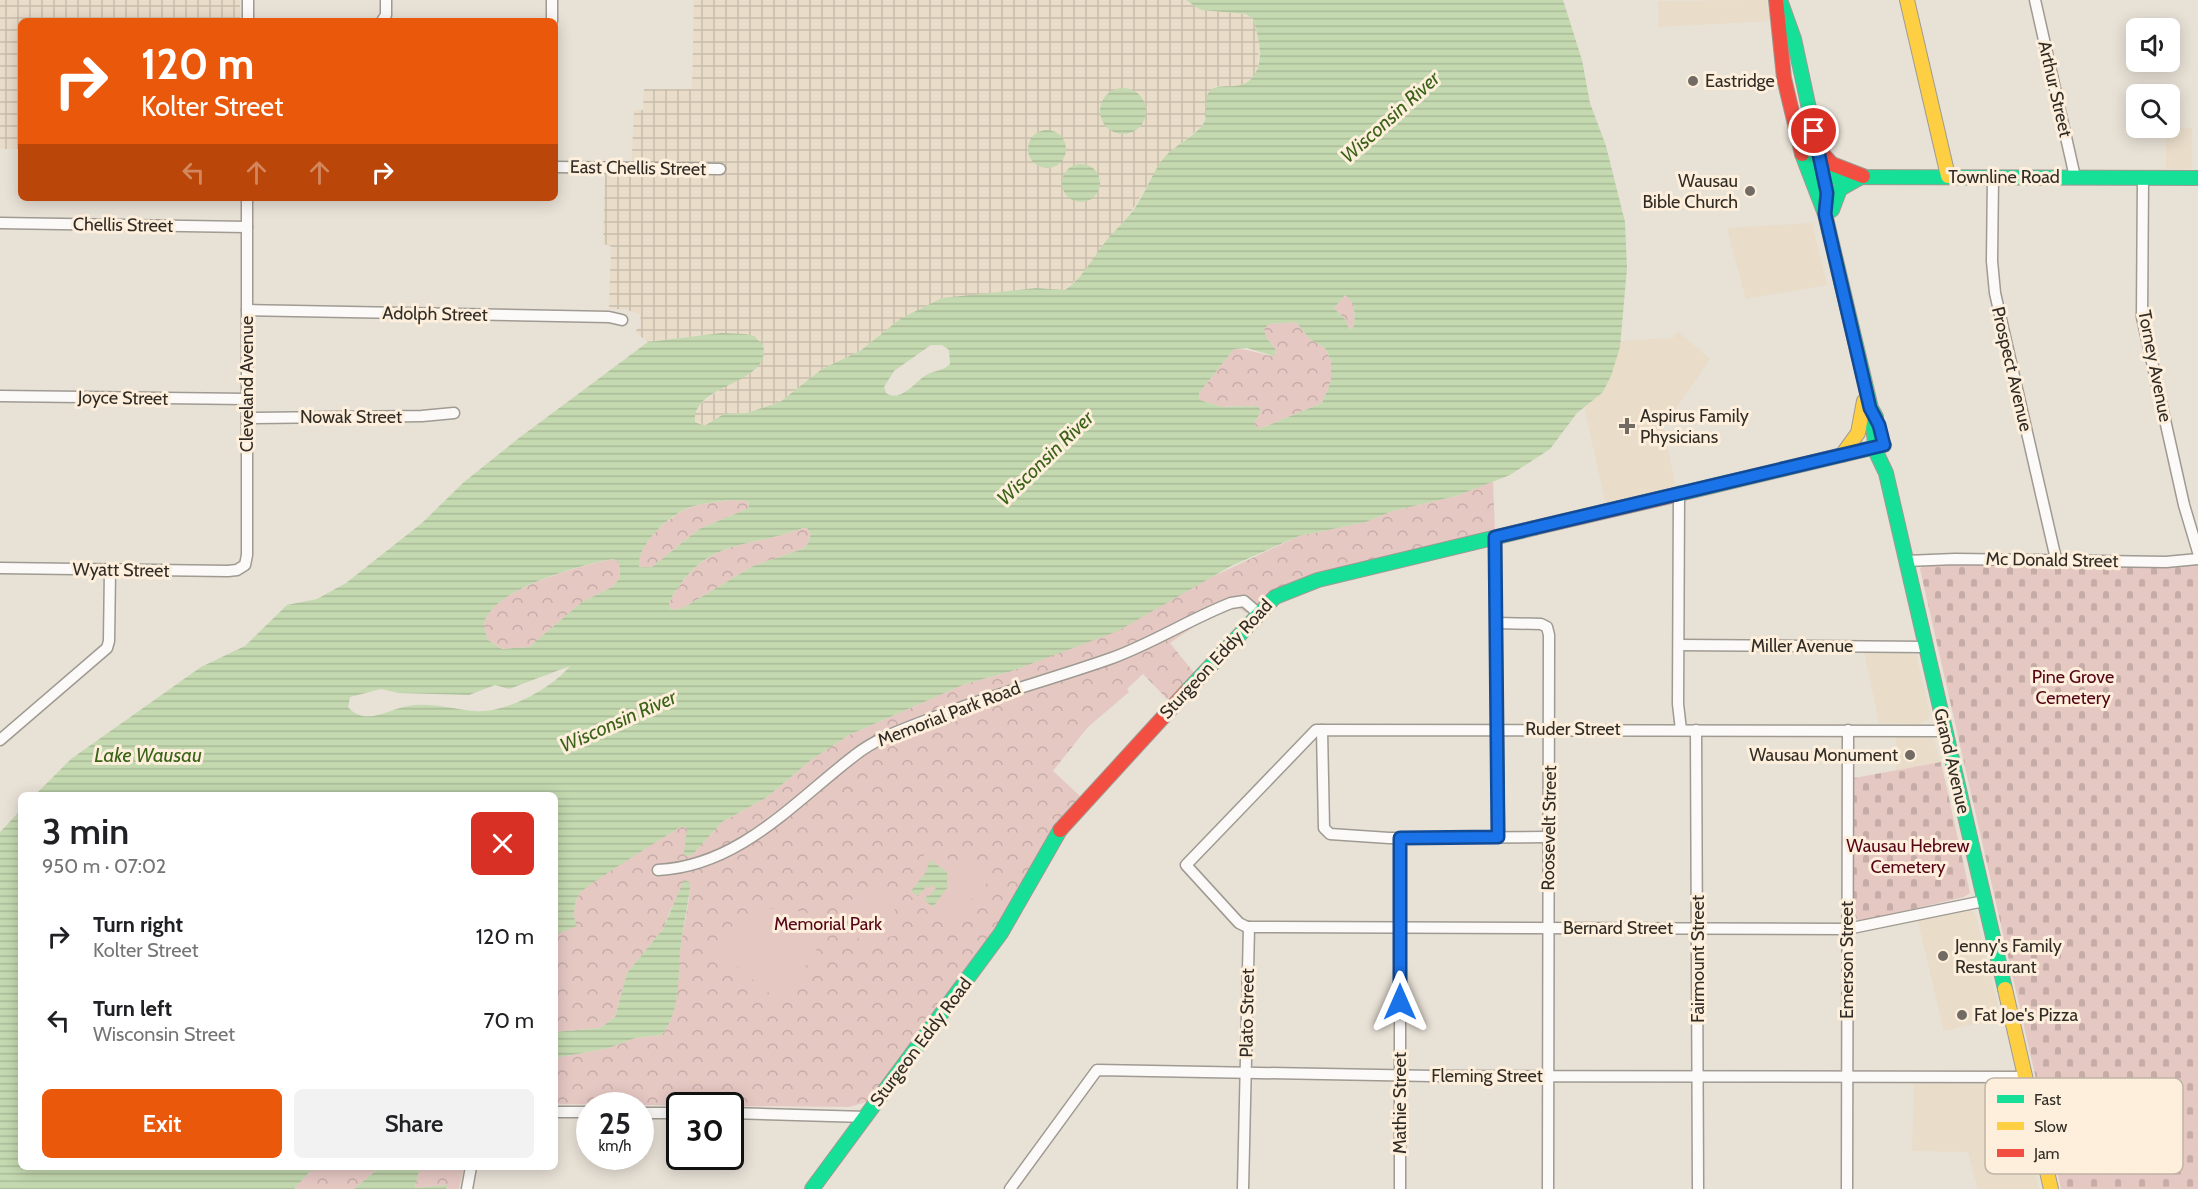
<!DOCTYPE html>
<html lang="en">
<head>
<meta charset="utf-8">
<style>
	:root { --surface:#fff; --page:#f2f2f2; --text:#202124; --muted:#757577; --accent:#ea580c }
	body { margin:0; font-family:Cabin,sans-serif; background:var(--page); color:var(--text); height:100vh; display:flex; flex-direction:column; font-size:22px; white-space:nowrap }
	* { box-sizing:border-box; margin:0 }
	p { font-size:20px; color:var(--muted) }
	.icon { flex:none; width:33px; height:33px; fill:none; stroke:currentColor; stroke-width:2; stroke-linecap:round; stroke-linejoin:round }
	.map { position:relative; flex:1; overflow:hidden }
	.drawer { position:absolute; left:18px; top:792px; width:540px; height:378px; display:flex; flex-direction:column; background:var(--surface); border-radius:9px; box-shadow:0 3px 15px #0003 }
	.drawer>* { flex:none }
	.hud { position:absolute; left:18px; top:18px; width:540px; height:183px; border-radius:9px; box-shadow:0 3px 15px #0003; background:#ea580c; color:#fff; overflow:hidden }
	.tools { position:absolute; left:2126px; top:18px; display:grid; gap:12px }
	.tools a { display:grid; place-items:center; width:54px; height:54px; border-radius:9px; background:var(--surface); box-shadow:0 3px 15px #0003; font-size:30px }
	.speed { position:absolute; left:576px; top:1092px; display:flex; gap:12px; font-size:30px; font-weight:700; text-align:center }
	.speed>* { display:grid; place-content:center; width:78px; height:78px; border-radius:50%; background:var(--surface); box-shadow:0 3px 15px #0003; line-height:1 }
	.speed small { font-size:15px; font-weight:400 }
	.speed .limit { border:3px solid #111; border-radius:9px; background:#fff; color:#111 }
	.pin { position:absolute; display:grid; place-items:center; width:51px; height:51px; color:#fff; margin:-26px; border:3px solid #fff; border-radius:50%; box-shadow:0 2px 6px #0007 }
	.me { position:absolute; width:66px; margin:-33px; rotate:0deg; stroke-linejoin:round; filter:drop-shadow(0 0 4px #0008) }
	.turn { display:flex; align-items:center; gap:21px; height:126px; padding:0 24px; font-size:27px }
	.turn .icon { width:78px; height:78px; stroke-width:2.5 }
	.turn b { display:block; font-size:42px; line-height:51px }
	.lanes { display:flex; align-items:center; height:57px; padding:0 24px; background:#0003; justify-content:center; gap:30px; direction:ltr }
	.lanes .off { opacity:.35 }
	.round { display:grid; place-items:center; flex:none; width:63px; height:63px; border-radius:9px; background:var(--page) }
	.headline { display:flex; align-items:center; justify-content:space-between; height:102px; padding:0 24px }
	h1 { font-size:36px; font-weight:600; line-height:45px }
	.action { display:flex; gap:12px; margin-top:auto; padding:12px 24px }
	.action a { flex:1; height:69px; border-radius:9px; background:var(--accent); color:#fff; font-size:24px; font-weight:600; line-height:69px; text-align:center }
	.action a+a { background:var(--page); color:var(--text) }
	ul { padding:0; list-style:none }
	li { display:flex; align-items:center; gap:18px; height:84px; padding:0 24px }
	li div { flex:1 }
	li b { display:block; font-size:22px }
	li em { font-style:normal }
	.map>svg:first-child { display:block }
</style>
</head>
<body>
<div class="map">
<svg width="2198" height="1189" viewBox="0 0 2198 1189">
	<defs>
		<pattern id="industrial-grid" width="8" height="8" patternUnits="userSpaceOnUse" patternTransform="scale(1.5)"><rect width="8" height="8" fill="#e9dcc9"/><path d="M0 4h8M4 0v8" fill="none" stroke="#c8bdac"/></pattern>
		<pattern id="cemetery-stones" width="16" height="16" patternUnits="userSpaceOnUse" patternTransform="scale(1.5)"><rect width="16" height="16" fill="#e6c8c3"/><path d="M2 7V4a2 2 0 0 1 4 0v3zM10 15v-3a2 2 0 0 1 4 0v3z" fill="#c6aca7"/></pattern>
		<pattern id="park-crowns" width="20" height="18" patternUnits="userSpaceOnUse" patternTransform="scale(1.5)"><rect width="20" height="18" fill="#e6c8c3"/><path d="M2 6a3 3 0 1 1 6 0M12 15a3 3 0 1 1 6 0" fill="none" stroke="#c6aca7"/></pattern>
		<pattern id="water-rules" width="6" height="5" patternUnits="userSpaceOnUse" patternTransform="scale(1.5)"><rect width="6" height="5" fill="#c4d9b0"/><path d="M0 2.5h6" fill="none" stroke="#a9ba97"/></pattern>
	</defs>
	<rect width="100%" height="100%" fill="#e8e1d6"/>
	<!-- built -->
	<g fill="#e9dcc9">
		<path d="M1766,0L1770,21L1659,27L1658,1Z"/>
		<rect x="2166" y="128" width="26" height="41"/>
		<path d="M1812,223L1827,285L1746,299L1727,228Z"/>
		<path d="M1678,332L1710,359L1663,427L1676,488L1606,505L1584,406L1603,392L1611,376L1620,341L1673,338Z"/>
		<path d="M1864,651L1916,654L1930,713L1927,721L1918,724L1879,723Z"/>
		<path d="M1896,737L1933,738L1941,762L1896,770Z"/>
		<path d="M1968,910L1974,912L1976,916L2001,1018L1944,1031L1918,921Z"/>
		<path d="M1914,1083L2013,1085L2017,1091L2039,1189H1978L1968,1152L1912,1151Z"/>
	</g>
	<!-- industrial -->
	<g fill="url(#industrial-grid)">
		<path d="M0,0H240V21H21V149H0Z"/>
		<path d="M694,0H1186L1201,10L1246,14L1253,19L1259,38L1258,67L1255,75L1246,83L1233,88L1216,86L1207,96L1208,109L1203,125L1164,158L1126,220L1103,246L1089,268L1065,290L1035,288L900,319L860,351L822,369L780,402L747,413L724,414L704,426L695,422L694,414L699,405L726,385L756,370L721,333L648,342L635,332L641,324L640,314L624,309H609L611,246L603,244L605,174L631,175L634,110H643L644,89H692Z"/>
	</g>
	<!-- cemetery -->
	<g fill="url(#cemetery-stones)">
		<path d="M2198,562V1189H2061L1920,569L1924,564Z"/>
		<path d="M1941,762L1970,893L1964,897L1858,922L1854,913V778Z"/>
	</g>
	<!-- park -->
	<g fill="url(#park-crowns)">
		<path d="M1345,294C1357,303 1355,316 1353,329L1349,328L1345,319L1334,308Z"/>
		<path d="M1296,322L1310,339L1325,348L1331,361V381L1322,403L1259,429L1254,424L1261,411L1258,406L1222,407L1200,400L1199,393L1234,349C1249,348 1260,355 1274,356L1276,350L1266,337L1264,329L1269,324Z"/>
		<path d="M1493,481L1495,531L1272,594L1246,613L1238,607L1202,621L1170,643L1195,674L1169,701L1143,674L1127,689L1129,692L1088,727L1053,771L1080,796L1005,919L870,1101L849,1107L555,1104V1058L609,1048L635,1038L662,1035C680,1012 677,981 680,953C682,929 690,906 690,882L671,909L663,929L627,973L615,1017L600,1028L555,1032V935L576,926C572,916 574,904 579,894C584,886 668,834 682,826L687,829L692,855L722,822L766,798L811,760L849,735L965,684L1012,671L1299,536L1366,522L1393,511L1456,496Z"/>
		<path d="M731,500L748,501L749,508L699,529L652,567H639C637,544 668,517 689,508C701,503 717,502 731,500Z"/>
		<path d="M803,528H807L811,534L807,545L802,549L753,566L683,608L671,610L669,602C708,536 740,551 803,528Z"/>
		<path d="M613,559L619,562L620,578L612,587L582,602L529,647L502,649L488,640C487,636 484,630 484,626C484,591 586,564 613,559Z"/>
		<path d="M314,1167H380L354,1189H294Z"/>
		<path d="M420,1167H464L459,1189H446L447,1185L415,1188Z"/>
	</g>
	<!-- pitch -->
	<g fill="#e6c8c3">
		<path d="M931,845L957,866L962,860L966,861L990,880L960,912L939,922L906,892L916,878V866Z"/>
		<path d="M888,888L902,933L861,946L847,901Z"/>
		<path d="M786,908L810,914L832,925L785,999H776L713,946C731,922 755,907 786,908Z"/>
	</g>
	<!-- water -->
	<g fill="url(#water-rules)" fill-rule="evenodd">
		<path d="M1186,0H1563L1582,60L1590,103L1606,146L1625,222L1627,268L1620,347L1611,376L1603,392L1577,413L1550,449L1510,475L1456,496L1393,511L1366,522L1299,536L1231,566L1118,631L1012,671L965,684L849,735L811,760L766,798L722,822L692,855L685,856L684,853L687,829L682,826C669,834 583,887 579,894C574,904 572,916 577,926L555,935V795H35L71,759L201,667L245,646L287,605L317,599L346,583L422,523L464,482L519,438L648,342L721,333L745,334L754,336L763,345C773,385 691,383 695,422L704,426L724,414L747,413L780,402L822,369L860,351L900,319L942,298L1036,288L1065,290C1083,277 1090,262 1103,245C1114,230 1129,219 1138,203C1147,189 1153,172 1163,159C1173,146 1191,139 1202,126C1210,116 1203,100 1209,92C1218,79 1244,96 1256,72C1264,57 1258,34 1253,19L1246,14L1201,10ZM1345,295C1357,303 1355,317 1353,329L1349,328L1345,319L1334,308ZM1296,322L1310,339L1325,348L1331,361V381L1322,403L1259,429L1254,424L1261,411L1258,406L1222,407L1200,400L1199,393L1234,349L1247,348L1274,356L1276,350L1266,337L1264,329L1269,324ZM931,345H942L949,350L950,364C943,371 936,370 928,374C915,381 902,403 886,393L884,387L894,371ZM730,500L748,501L749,508L699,529L652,567H639C637,544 669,516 688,508C701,503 717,502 730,500ZM803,528H807L811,534L807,545L802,549L753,566L683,608L671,610L669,602C707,536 740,551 803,528ZM613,559L619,562L620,578L612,587L582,602L529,647L502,649L488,640C487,636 484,630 484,626C485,591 586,563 613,559ZM570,666C550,690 504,714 473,711C452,709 429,702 408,706C389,709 365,727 348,707L350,697L381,689L399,693L469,695L495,685L509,689Z"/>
		<circle cx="1123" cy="111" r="23"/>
		<circle cx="1047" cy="149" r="19"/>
		<circle cx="1081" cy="183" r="19"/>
		<path d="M21,810V1167H314L294,1189H0V832Z"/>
		<path d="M930,860L947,872V888L933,907L925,901L927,895L929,896L936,888L932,885L929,888L927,886L918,896L911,891L926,872Z"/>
		<path d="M684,880L690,882V888C687,910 682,932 680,953C678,981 680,1012 662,1035L635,1038L609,1048L555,1058V1032L600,1028L615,1017L627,973L663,929Z"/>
		<path d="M380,1167H420L415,1188L448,1185L446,1189H354Z"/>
	</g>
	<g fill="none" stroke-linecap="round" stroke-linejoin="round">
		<!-- street casing -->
		<g stroke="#9f9a92" stroke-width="13">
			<g id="street">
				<path d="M248,0V21"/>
				<path d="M2035,0L2075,177"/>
				<path d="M382,21L386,15V0"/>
				<path d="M552,21V0"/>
				<path d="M555,167L720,169"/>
				<path d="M1993,177L1992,261L1995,293L2056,559"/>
				<path d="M2143,177L2142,317L2184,505L2198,552"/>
				<path d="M0,223L247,227"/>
				<path d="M247,310L609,317L622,320"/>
				<path d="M0,396L247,399"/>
				<path d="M247,418L422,416L454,413"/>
				<path d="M1679,492L1678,704L1681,730"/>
				<path d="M1495,537L1499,837"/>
				<path d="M1906,561L1955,559L2166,562L2198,559"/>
				<path d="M0,568L228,571L237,570L245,565L247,555V198"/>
				<path d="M1497,623L1541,624L1547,627L1549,635L1548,1189"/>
				<path d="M1679,645L1926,647"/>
				<path d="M1322,730L1324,828L1330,834L1389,838L1548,837"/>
				<path d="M1696,730L1698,1189"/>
				<path d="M1945,731L1316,730L1186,865L1239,923L1247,927L1847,929L1984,901"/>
				<path d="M0,740L107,648L109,641L110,570"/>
				<path d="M658,870C739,866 794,802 854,756C875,739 901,730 927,720C987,696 1050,680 1112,658C1153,643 1190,619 1231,603L1244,601L1258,613"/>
				<path d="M555,1112H590"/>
				<path d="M640,1113H680"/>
				<path d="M730,1113L866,1117"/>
				<path d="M467,1189L471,1167"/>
				<path d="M1010,1189L1097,1070L1432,1076L2025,1077"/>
				<path d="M1243,1189L1249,927"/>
				<path d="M1400,1189V838"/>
				<path d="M1847,1189L1848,730"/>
			</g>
		</g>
		<!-- fast casing -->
		<g stroke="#9f9a92" stroke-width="16">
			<g id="fast">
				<path d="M1780,0L1794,39L1827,192V210"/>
				<path d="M1802,154L1825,214L1871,408L1876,417"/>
				<path d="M1814,177L2198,178"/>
				<path d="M1832,210L1840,189L1863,176"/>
				<path d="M1871,408L1876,452L1886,473L2005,989"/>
				<path d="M1675,495L1884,445"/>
				<path d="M1187,691L1275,597L1318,580L1534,528"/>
				<path d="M812,1189L1001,933L1060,830"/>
			</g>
		</g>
		<!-- slow casing -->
		<g stroke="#9f9a92" stroke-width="16">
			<g id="slow">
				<path d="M1907,0L1948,176"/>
				<path d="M1842,455L1858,433L1864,401"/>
				<path d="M2005,989L2051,1189"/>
			</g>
		</g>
		<!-- jam casing -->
		<g stroke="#9f9a92" stroke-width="16">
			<g id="jam">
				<path d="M1776,0L1784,78L1802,154"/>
				<path d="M1817,148L1832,164L1863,176"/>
				<path d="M1534,528L1675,495"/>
				<path d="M1060,830L1187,691"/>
			</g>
		</g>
		<!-- street -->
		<use href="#street" stroke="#fcfaf9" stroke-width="10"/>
		<!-- fast -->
		<use href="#fast" stroke="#16e098" stroke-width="14"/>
		<!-- slow -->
		<use href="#slow" stroke="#ffcf43" stroke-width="14"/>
		<!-- jam -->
		<use href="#jam" stroke="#f24e42" stroke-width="14"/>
	</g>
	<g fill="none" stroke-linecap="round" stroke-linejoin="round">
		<!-- route casing -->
		<g stroke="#114b97" stroke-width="15">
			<path id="route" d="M1400,1002V838L1498,837L1495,537L1884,445L1879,425L1870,408L1830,236L1825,214L1827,193L1814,131"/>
		</g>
		<!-- route -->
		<use href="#route" stroke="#1a73e8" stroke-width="10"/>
	</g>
	<!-- markers -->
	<g fill="#716b63" stroke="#fdefdc" stroke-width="2">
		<circle cx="1693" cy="81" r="6"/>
		<circle cx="1750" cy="191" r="6"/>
		<path d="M1624 417h6v6h6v6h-6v6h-6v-6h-6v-6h6z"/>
		<circle cx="1910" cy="755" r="6"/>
		<circle cx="1943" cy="956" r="6"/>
		<circle cx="1962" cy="1015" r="6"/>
	</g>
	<g text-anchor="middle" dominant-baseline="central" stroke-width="6" stroke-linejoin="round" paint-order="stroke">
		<!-- poi labels -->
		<g font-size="18" fill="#312c25" stroke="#fdefdc" text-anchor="start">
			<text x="1705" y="81">Eastridge</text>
			<text x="1738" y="181" text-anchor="end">Wausau<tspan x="1738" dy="21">Bible Church</tspan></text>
			<text x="1640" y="416">Aspirus Family<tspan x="1640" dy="21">Physicians</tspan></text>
			<text x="1898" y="755" text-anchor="end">Wausau Monument</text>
			<text x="1955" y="946">Jenny's Family<tspan x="1955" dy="21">Restaurant</tspan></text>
			<text x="1974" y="1015">Fat Joe's Pizza</text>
		</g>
		<!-- street labels -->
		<g font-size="18" fill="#312c25" stroke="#fdefdc">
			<text transform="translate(2055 89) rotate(77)">Arthur Street</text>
			<text transform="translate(638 168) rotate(1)">East Chellis Street</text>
			<text x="2004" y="177">Townline Road</text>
			<text transform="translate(123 225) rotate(1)">Chellis Street</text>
			<text transform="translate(435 314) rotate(1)">Adolph Street</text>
			<text transform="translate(2155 366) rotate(79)">Torney Avenue</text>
			<text transform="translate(2012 369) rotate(77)">Prospect Avenue</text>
			<text transform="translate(247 384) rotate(-90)">Cleveland Avenue</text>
			<text transform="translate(123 398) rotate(1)">Joyce Street</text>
			<text x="351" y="417">Nowak Street</text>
			<text transform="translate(2052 560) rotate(1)">Mc Donald Street</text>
			<text transform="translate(121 570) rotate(1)">Wyatt Street</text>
			<text x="1802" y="646">Miller Avenue</text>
			<text transform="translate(1216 659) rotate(-47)">Sturgeon Eddy Road</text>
			<text transform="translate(949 714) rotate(-21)">Memorial Park Road</text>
			<text x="1573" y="729">Ruder Street</text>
			<text transform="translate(1952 761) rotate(77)">Grand Avenue</text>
			<text transform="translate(1549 828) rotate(-89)">Roosevelt Street</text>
			<text x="1618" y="928">Bernard Street</text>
			<text transform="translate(1698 959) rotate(-90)">Fairmount Street</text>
			<text transform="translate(1847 960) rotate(-90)">Emerson Street</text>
			<text transform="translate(1247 1013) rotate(-89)">Plato Street</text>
			<text transform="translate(921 1042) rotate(-53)">Sturgeon Eddy Road</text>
			<text x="1487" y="1076">Fleming Street</text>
			<text transform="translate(1400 1103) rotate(-90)">Mathie Street</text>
		</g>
		<!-- park labels -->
		<g font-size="18" fill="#570417" stroke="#fdefdc">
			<text x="2073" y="677">Pine Grove<tspan x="2073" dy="21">Cemetery</tspan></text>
			<text x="1908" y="846">Wausau Hebrew<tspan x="1908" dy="21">Cemetery</tspan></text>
			<text x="828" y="924">Memorial Park</text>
		</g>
		<!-- water labels -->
		<g font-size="20" font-style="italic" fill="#3b6318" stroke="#fdefdc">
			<text transform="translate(1390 117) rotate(-42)">Wisconsin River</text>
			<text transform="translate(1045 458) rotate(-44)">Wisconsin River</text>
			<text transform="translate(618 721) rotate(-24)">Wisconsin River</text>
			<text x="148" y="755">Lake Wausau</text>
		</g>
	</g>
	<!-- legend -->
	<rect x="1985" y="1078" width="198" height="96" rx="9" fill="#fdefdc" stroke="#c0b4a5" stroke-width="1.5"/>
	<rect x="1997" y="1095" width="27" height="8" fill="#16e098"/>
	<rect x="1997" y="1122" width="27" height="8" fill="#ffcf43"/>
	<rect x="1997" y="1149" width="27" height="8" fill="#f24e42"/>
	<g font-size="16" fill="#312c25">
		<text x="2034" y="1105">Fast</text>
		<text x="2034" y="1132">Slow</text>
		<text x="2034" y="1159">Jam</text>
	</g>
</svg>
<div class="tools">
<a><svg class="icon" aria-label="sound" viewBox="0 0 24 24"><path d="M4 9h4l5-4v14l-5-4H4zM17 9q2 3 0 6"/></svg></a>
<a><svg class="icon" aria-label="search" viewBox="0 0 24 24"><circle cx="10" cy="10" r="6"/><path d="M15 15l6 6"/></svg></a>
</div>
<div class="speed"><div>25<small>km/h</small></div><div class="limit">30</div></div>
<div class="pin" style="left:1814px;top:131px;background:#d93025"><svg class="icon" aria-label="arrive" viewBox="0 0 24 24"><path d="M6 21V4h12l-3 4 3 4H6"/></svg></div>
<svg class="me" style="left:1400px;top:1002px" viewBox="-20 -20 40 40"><path d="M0-17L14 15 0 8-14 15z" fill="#1a73e8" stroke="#fff" stroke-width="4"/></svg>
<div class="hud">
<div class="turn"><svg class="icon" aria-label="right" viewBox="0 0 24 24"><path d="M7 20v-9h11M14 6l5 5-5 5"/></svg><div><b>120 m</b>Kolter Street</div></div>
<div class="lanes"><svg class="icon off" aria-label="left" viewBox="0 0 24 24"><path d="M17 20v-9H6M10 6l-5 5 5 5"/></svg><svg class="icon off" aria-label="ahead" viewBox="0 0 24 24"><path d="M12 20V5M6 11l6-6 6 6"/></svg><svg class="icon off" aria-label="ahead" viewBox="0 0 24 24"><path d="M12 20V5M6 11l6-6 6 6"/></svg><svg class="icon" aria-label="right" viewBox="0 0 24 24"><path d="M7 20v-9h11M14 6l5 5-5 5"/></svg></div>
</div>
<section class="drawer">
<div class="headline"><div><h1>3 min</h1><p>950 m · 07:02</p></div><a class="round" style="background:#d93025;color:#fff"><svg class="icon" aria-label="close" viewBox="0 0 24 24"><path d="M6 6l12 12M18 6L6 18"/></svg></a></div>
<ul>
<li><svg class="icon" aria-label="right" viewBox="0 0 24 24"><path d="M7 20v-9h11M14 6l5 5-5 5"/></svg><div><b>Turn right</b><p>Kolter Street</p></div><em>120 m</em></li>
<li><svg class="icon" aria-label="left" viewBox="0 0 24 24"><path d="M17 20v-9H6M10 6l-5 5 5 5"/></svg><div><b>Turn left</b><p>Wisconsin Street</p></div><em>70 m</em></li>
</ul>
<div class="action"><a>Exit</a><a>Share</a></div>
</section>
</div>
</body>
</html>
